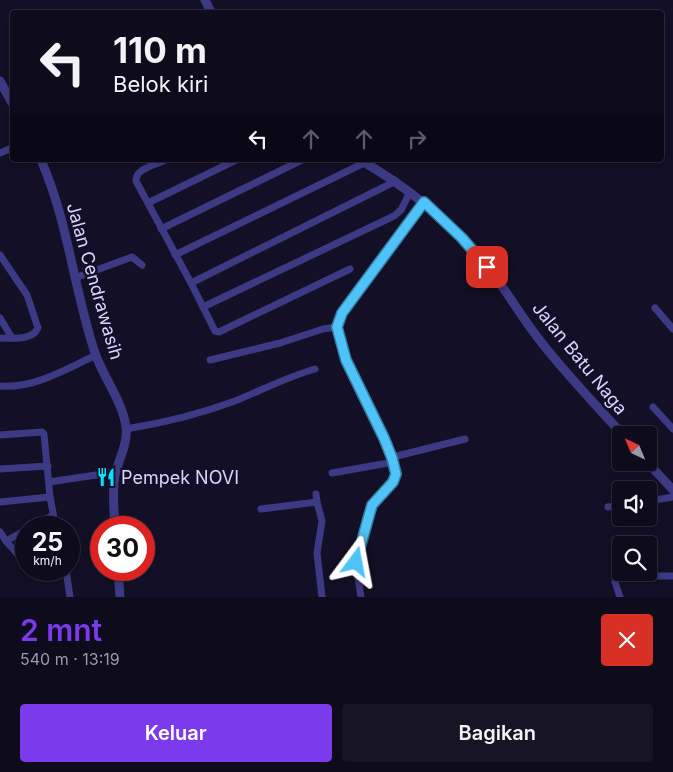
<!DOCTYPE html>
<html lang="id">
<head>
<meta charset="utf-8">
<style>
	:root { --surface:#0e0b1c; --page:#171425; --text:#f1f3f6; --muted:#9b9ba3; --line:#2e2b3b; --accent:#7c3aed }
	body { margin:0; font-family:Inter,sans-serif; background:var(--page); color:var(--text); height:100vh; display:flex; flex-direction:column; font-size:19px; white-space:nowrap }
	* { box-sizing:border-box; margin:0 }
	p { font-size:16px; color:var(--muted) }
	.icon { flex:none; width:28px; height:28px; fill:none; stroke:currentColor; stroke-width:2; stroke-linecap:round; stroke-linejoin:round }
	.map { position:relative; height:597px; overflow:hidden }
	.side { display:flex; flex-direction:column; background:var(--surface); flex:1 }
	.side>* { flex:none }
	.top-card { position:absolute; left:10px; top:10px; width:654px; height:152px; border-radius:5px; box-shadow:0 2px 8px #0003,0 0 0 1px var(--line); background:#0e0b1c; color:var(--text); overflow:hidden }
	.needle { width:32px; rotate:316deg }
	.tools { position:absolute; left:612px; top:426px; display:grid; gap:10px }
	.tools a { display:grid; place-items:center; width:45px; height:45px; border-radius:5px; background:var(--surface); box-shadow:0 2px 8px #0003,0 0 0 1px var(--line); font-size:25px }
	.speed { position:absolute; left:15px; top:516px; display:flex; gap:10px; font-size:25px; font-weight:700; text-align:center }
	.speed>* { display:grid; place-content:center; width:65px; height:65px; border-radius:50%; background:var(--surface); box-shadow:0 2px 8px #0003,0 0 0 1px var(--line); line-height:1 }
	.speed small { font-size:12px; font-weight:400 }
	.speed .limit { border:8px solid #d22; background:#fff; color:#111 }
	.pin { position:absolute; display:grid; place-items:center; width:42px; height:42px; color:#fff; margin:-21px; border-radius:10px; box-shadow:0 2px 8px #0006 }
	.me { position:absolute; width:55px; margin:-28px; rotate:13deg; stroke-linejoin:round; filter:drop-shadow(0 0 4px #0008) }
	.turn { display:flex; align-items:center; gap:18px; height:105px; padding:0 20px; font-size:22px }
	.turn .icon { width:65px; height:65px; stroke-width:2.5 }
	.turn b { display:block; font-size:35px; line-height:42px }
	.lanes { display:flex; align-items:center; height:48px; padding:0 20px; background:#0003; justify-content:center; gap:25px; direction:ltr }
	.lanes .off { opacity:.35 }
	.round { display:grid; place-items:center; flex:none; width:52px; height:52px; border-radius:5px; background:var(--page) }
	.overview { display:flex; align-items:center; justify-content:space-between; height:85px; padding:0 20px }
	h1 { font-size:30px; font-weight:600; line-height:38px; color:var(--accent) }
	.cta { display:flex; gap:10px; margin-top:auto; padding:10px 20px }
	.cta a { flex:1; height:58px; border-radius:5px; background:var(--accent); color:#fff; font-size:20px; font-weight:600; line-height:58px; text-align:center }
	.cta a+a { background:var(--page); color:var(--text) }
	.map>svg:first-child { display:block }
</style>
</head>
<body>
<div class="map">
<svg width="673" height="597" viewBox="0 0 673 597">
	<rect width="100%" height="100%" fill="#130f26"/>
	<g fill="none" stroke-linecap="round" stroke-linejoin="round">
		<!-- minor -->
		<g stroke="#3d3a85" stroke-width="7">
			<path d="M0,153L12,148"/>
			<path d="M165,160C155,165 135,169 136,181L191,283L215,331L219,332L350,269"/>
			<path d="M148,203L236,160"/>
			<path d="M161,229L302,160"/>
			<path d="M0,255L27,295L38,328C32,341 12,338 0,338"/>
			<path d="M175,255L364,163"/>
			<path d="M75,278L132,257L142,265"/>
			<path d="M191,283L396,181"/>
			<path d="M203,307L394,216L401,210L410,192"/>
			<path d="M655,308L673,329"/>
			<path d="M0,318L12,338"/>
			<path d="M210,360L280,343L323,329L337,327"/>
			<path d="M0,386C33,389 67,369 96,355"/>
			<path d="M653,407L673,429"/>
			<path d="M126,429C163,423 200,414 235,401C262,390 287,377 315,369"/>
			<path d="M0,435L42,432L44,434L50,497L56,528"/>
			<path d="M393,457L465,439"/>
			<path d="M0,469L48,466"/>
			<path d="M332,473L394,462"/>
			<path d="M49,482L116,472"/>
			<path d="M316,494L317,502"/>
			<path d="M649,501L673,497"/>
			<path d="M0,502L50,497"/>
			<path d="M608,507L621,505"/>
			<path d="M261,509L317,502L322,521L317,553L322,597"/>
			<path d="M30,528L53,515"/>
			<path d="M0,532L6,541L26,530"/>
			<path d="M6,541L26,564"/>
			<path d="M32,570H37"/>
			<path d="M66,570L70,597"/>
			<path d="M361,597L356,562L366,520L374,501L393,482L396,474L393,457L359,384L346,360L339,336L337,327L342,313L347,305L424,202"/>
			<path d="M620,597L615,582L619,576H673"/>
		</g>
		<!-- tertiary -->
		<g stroke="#3d3a85" stroke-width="9">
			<path d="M205,0L211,12"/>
			<path d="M0,81L12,103"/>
			<path d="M41,160C68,221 74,290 95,353C103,377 123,402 126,427C128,444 119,458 115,475C112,492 114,510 115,528"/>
			<path d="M360,160C415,191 460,230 499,282C512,300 524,320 538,338C564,372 594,403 623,435"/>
			<path d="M647,462L673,490"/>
			<path d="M118,570L120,597"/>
		</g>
	</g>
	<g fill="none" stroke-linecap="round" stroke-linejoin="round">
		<!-- route casing -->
		<g stroke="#337fa1" stroke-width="12">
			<path id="route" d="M356,562L372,505L393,482L396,474L392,458L384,438L346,360L337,327L342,313L424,202L462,238L487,267"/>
		</g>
		<!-- route -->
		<use href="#route" stroke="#4fc3f7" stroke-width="9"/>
	</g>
	<!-- icons -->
	<defs>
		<g id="restaurant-bare" transform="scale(1.5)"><path d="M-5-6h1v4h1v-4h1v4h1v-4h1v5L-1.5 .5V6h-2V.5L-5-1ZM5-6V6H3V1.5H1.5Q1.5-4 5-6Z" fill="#00e5ff" stroke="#130f26" stroke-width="2.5" paint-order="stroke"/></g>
	</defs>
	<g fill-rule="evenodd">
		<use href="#restaurant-bare" x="106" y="477"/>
	</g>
	<g text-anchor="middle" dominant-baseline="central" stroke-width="5" stroke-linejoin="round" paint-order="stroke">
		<!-- street labels -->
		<g font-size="18" fill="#d9d4ff" stroke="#130f26">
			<text transform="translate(95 281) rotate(74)">Jalan Cendrawasih</text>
			<text transform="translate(580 358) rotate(51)">Jalan Batu Naga</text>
		</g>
		<!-- poi labels -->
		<g font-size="18" fill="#d9d4ff" stroke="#130f26" text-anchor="start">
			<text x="121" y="477">Pempek NOVI</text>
		</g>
	</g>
</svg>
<div class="tools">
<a><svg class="needle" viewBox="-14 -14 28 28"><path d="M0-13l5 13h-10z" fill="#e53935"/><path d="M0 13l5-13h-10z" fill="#9b9ba3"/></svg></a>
<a><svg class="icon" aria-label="sound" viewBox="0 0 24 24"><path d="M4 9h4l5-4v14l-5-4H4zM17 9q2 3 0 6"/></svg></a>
<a><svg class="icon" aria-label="search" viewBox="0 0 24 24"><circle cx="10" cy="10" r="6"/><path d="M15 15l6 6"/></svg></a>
</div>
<div class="speed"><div>25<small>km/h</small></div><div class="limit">30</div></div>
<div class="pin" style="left:487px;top:267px;background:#d93025"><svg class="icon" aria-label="arrive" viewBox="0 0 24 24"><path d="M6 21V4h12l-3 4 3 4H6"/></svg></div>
<svg class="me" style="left:356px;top:562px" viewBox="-20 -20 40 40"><path d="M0-17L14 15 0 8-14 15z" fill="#4fc3f7" stroke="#fff" stroke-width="4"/></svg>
<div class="top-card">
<div class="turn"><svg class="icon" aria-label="left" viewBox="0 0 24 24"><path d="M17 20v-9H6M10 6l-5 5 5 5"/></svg><div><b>110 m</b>Belok kiri</div></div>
<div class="lanes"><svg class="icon" aria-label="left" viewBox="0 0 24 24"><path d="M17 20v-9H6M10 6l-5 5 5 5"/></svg><svg class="icon off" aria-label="ahead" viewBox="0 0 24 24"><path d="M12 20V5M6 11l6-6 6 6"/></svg><svg class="icon off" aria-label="ahead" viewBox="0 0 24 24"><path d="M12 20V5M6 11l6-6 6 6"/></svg><svg class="icon off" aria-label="right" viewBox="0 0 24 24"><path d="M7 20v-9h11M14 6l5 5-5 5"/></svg></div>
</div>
</div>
<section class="side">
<div class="overview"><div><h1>2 mnt</h1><p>540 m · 13:19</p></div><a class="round" style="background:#d93025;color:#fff"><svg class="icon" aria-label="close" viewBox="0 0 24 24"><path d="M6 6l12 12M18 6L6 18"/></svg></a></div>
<div class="cta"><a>Keluar</a><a>Bagikan</a></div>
</section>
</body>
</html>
